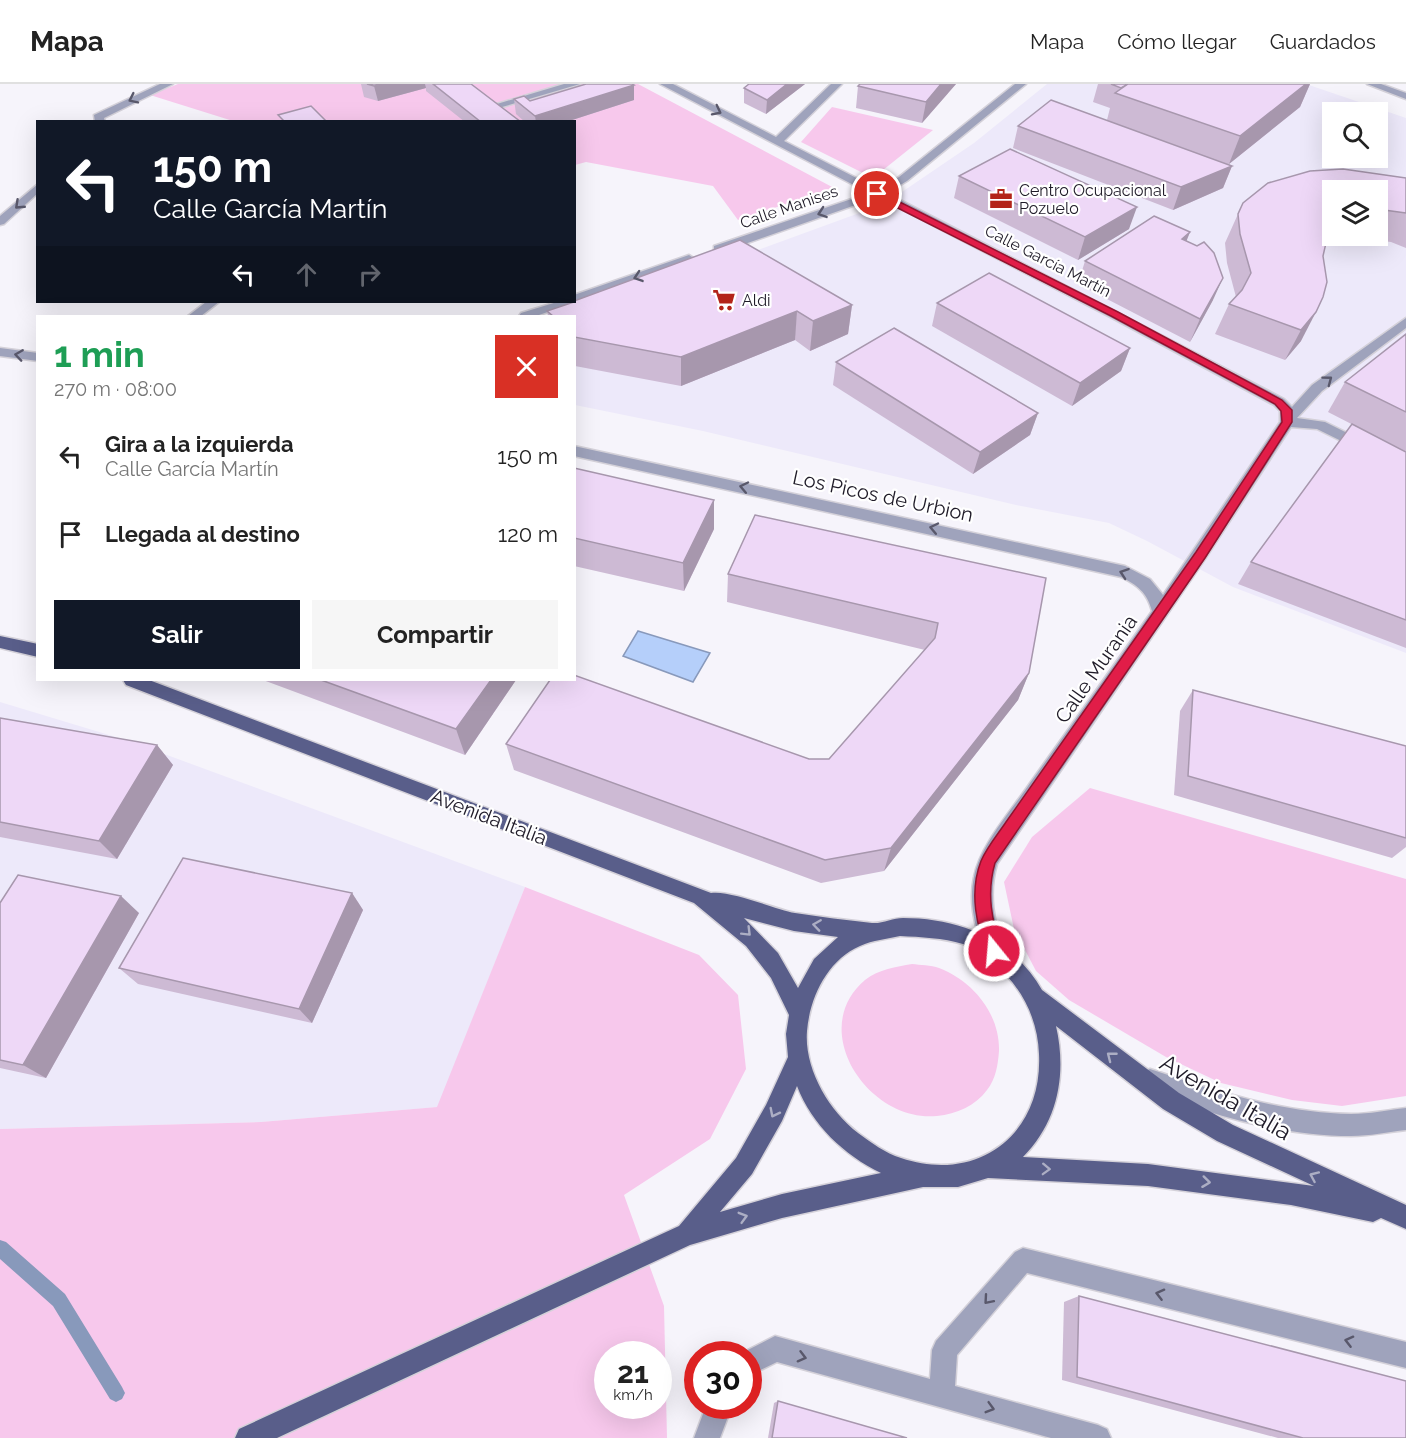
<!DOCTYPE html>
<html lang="es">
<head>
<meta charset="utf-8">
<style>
	:root { --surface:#fff; --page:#f6f6f6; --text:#222; --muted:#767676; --line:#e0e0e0; --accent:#111827 }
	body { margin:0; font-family:Raleway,sans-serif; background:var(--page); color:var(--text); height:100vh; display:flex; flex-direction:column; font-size:22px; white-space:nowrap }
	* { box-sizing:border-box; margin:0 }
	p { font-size:20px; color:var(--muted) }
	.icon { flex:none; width:33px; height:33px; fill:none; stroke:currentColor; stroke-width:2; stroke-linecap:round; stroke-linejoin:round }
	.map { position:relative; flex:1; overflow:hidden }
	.side { position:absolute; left:36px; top:231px; width:540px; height:366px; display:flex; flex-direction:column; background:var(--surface); border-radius:0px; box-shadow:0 6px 24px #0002 }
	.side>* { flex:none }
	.hud { position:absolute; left:36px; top:36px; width:540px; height:183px; border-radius:0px; box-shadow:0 6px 24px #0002; background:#111827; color:#fff; overflow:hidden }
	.buttons { position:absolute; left:1322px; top:18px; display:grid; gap:12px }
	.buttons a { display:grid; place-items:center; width:66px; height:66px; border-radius:0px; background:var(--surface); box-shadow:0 6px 24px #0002; font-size:30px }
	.speed { position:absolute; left:594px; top:1257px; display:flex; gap:12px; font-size:30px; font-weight:700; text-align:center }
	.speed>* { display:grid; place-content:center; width:78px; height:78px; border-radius:50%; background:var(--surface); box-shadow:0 6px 24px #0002; line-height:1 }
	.speed small { font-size:15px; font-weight:400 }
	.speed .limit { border:9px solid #d22; background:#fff; color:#111 }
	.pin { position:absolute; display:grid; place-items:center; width:51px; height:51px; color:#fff; margin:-26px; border:3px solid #fff; border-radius:50%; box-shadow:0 2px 6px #0007 }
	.me { position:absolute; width:66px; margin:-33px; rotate:343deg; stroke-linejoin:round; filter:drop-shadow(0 0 4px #0008) }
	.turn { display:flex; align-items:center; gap:21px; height:126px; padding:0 18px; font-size:27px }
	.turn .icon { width:78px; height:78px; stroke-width:2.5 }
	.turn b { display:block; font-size:42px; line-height:51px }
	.lanes { display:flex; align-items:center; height:57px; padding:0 18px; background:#0003; justify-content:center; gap:30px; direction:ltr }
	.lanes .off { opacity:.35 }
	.round { display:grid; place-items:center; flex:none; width:63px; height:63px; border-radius:0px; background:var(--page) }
	.head { display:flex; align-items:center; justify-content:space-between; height:102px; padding:0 18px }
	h1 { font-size:36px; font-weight:700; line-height:45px; color:#1e9e55 }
	.button { display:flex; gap:12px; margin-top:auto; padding:12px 18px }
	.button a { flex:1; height:69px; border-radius:0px; background:var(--accent); color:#fff; font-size:24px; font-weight:700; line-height:69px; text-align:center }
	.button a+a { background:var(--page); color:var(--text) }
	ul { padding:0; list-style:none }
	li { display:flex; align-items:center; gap:18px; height:78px; padding:0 18px }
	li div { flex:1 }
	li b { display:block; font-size:22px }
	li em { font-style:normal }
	header { display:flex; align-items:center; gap:36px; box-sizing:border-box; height:84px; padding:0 30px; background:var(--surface); border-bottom:2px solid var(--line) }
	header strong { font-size:28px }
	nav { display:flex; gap:33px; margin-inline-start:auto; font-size:21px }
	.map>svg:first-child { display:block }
</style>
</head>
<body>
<header>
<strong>Mapa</strong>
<nav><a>Mapa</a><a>Cómo llegar</a><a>Guardados</a></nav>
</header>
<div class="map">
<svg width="1406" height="1354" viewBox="0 0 1406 1354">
	<rect width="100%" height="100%" fill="#f6f4fb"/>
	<!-- built -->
	<g fill="#ede9fa" fill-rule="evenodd">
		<path d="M1047,0H1306L1406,34V569L1233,503L1147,457L1109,439L1016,421L703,347L575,321V233L873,124L899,110L974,59ZM1332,28H1377V74H1332ZM1332,106H1377V152H1332Z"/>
		<path d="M0,618L129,657L525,803L438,1023L261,1038L0,1045Z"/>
	</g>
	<!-- green -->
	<g fill="#f7c8ec" fill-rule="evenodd">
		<path d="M178,0H638L834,104L738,136L713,102L586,78L575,81L574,38L233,37L150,11Z"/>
		<path d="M832,23L933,46L873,94L801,58Z"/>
		<path d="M1090,704L1406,795V1012L1342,1022L1292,1016L1221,999L1166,973L1069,916L1036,887L1014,845L1004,798L1032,753Z"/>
		<path d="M525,803L699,871L738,911L746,985L710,1055L624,1111L664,1222L667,1354H0V1045L261,1038L437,1023ZM608,1270H658V1322H608Z"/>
		<path d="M912,880C920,881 931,881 939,884C973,897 1000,930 999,967C998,980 996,995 987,1006C975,1022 957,1030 937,1032C869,1039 806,946 865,896C879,885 896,883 912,880Z"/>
	</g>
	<!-- water -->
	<path fill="#b5cffa" stroke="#89b" stroke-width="1.5" d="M638,547L710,569L693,598L623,572Z"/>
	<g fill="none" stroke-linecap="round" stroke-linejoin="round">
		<!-- stream -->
		<path fill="#89b" fill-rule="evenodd" d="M0,1156L6,1158L65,1210L122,1303L125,1309L122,1315L116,1318L110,1315L53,1222L0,1175Z"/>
		<!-- minor casing -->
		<g stroke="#d4d1d9" stroke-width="3">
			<g id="minor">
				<path d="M160,0H173L104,34L105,38H95L94,31Z"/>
				<path d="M564,0H580L502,23L497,20Z"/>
				<path d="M660,0H673L776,53L831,0H842L784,57L878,105L899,93L1015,0H1026L907,97L887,109L1284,315L1292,323L1312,301L1406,234V244L1322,307L1297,334L1325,338L1406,378V389L1317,345L1291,343L1205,475L997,780C988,810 994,838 1004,867L1001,874L994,876L987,874C976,849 968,820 974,793C980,761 1012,726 1030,699C1071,642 1112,584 1152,527C1147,508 1137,501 1121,493L574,372V362L1125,482L1150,495L1163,511L1280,338V327L1274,321L1110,233L878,113L722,168H714V162L869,109Z"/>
				<path d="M1367,0H1381L1406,9V15Z"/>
				<path d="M38,100V109L4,140L0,141V132Z"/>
				<path d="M689,171L695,175L693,178L536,232H519L521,229L557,218H574V211Z"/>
				<path d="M206,218H219L201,232H188Z"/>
				<path d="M0,264L38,269V277L0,272Z"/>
				<path d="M1150,985C1215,1007 1282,1029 1351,1030C1370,1030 1388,1026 1406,1024V1046C1388,1048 1370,1052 1351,1052C1281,1052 1207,1030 1142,1004L1139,996L1142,988Z"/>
				<path d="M1023,1164L1406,1258V1284L1027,1189L957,1271L955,1302L1098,1341L1107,1345L1111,1354H1051L777,1278L748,1292V1270H740L775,1252L930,1295L932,1266L936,1257L1015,1168Z"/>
				<path d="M706,1322H732L720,1354H694Z"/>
			</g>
		</g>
		<!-- major casing -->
		<g stroke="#d4d1d9" stroke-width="3">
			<g id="major">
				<path d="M0,552L38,560V573L0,564Z"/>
				<path d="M123,596H149L711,809C730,806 774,825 795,829C820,833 847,836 872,839C882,840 893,834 903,834C959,834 1013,855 1042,906L1179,1009L1233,1041L1406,1121V1145L1381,1134L1373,1138L1291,1121L1148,1102L988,1094L958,1103H923L782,1134L690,1161L277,1354H235L239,1345L679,1142L736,1074L766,1021L788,973L786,950L789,931L771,894L746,862L694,819L126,601ZM744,834L794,847L838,853L814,875L798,904L778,869ZM900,852C921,853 943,854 963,860C980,866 995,879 1007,892C1027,914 1038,941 1039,970C1043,1050 978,1100 901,1074C885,1069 872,1059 858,1049C828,1026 804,984 807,947C810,912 828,876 860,862C873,856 887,855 900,852ZM1056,942L1163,1025L1217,1057L1314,1102L1148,1080L1023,1073C1058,1038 1067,990 1056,942ZM797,1002C812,1041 844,1071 881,1089L782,1110L720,1128L752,1090L782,1037Z"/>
			</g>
		</g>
		<!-- minor -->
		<use href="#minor" fill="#9fa3bc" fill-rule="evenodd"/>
		<!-- major -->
		<use href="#major" fill="#595e8a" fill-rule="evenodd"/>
	</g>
	<!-- wall -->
	<g fill="#cdbad4" fill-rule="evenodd">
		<path d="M361,0H471L521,38H465L426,7V4L378,17L364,13Z"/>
		<path d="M749,0H805L766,30L744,19V4Z"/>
		<path d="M860,0H956L922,39L856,24L858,2Z"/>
		<path d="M1098,0H1310L1300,23L1229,80L1232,82L1223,104L1173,126L1013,64L1018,42L1107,36L1110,24L1093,18Z"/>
		<path d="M514,15L530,17L634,16L566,38H525L516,30Z"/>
		<path d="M959,92L1129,145L1078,176L954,114Z"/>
		<path d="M1406,94V164L1391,158L1354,153L1328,159L1325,163L1301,257L1285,276L1215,250L1229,220L1236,213L1227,179L1225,159L1238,130ZM1377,106V152H1332Z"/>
		<path d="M1190,148L1186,157L1213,216L1190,258L1078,200L1085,177Z"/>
		<path d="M937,219L1130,264L1121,287L1072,322L932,242Z"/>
		<path d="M852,221L848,250L810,267L795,256L681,302L575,282L574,232H548L547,227Z"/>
		<path d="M1406,250V368L1328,328L1345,298Z"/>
		<path d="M836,278L1038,329L1030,351L973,390L833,301Z"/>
		<path d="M1406,368V564L1238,500L1251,478Z"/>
		<path d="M574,384L714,445L684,507L574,482Z"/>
		<path d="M755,431L1029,589L1018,616L884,787L821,799L514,686L506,660L809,675H829L925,566L727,518L728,490Z"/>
		<path d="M263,596H516L465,671Z"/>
		<path d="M1193,606L1406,662V763L1392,774L1174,711L1180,627Z"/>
		<path d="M0,634L157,661L173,681L117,775L0,753Z"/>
		<path d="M352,809L363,826L312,939L138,900L119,884Z"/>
		<path d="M0,819L139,829L46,994L0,984Z"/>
		<path d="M1079,1212L1406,1354H1278L1062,1296L1064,1218Z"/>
		<path d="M778,1317L907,1354H768L774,1319Z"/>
	</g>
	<!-- shaded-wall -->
	<g fill="#a797ad">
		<path d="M383,0H425L426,4L378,17L374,2Z"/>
		<path d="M787,0H805L766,30L767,16Z"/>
		<path d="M941,0H956L922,39L926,18Z"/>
		<path d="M1306,0H1310L1300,23L1229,80L1240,52Z"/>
		<path d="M634,1V16L566,38H536L535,32Z"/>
		<path d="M1232,82L1223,104L1173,126L1181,103Z"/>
		<path d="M1137,123L1129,145L1078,176L1085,153Z"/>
		<path d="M1332,145V152H1355L1354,153L1328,159L1313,179L1328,150Z"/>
		<path d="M1190,148L1181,171L1182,155Z"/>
		<path d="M1223,194L1213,216L1190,258L1200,235Z"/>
		<path d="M852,221L848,250L810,267L813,237Z"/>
		<path d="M797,227L795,256L681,302V273Z"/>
		<path d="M1316,228L1301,257L1285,276L1301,246Z"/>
		<path d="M1130,264L1121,287L1072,322L1080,299Z"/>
		<path d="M1038,329L1030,351L973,390L980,368Z"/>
		<path d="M714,416V445L684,507L683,479Z"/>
		<path d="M1029,589L1018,616L884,787L891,764Z"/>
		<path d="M491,596H516L465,671L456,645Z"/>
		<path d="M157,661L173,681L117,775L99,757Z"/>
		<path d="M352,809L363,826L312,939L299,925Z"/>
		<path d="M121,812L139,829L46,994L23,981Z"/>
	</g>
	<!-- building -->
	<g fill="#eed8f7" stroke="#a797ad" stroke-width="1.5">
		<path d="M367,0H383L374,2Z"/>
		<path d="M433,0H471L521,38H481Z"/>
		<path d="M586,0H632L634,1L535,32L514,15L524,12L530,17Z"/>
		<path d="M749,0H787L767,16L744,4Z"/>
		<path d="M860,0H941L926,18L858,2Z"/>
		<path d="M1111,0H1128L1121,4Z"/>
		<path d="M1128,0H1306L1240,52L1115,9Z"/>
		<path d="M1051,16L1232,82L1181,103L1018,42Z"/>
		<path d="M311,22L327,38H285L278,31Z"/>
		<path d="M1010,65L1137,123L1085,153L959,92Z"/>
		<path d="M1343,85L1406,94V129L1377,125V106H1332V145L1328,150L1323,172L1327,198L1323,213L1316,228L1301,246L1229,220L1242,206L1251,189L1240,150L1238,130L1243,119L1268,99L1310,87Z"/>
		<path d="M1154,132L1190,148L1182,155L1197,162L1204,158L1214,169L1223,194L1200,235L1085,177Z"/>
		<path d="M740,156L852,221L813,237L797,227L681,273L574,253V232H553L547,227L574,218V217Z"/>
		<path d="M989,189L1130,264L1080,299L937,219Z"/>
		<path d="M894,244L1038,329L980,368L836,278Z"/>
		<path d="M1406,250V328L1345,298Z"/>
		<path d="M1352,340L1406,368V536L1251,478Z"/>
		<path d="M574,384L714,416L683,479L574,454Z"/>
		<path d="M755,431L1046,494L1029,589L891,764L825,776L506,660L550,596H574V591L809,675H829L935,554L938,539L728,490Z"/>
		<path d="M321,596H491L456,645Z"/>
		<path d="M1193,606L1406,662V754L1188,692Z"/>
		<path d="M0,634L157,661L99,757L0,738Z"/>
		<path d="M183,774L352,809L299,925L119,884Z"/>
		<path d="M18,791L121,812L23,981L0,976V819Z"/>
		<path d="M1079,1212L1406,1297V1354H1303L1077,1293Z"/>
		<path d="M778,1317L907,1354H772Z"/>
	</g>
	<!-- one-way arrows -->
	<defs><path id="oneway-chevron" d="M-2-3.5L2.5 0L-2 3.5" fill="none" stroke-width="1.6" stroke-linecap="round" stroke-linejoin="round" transform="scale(1.5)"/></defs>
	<g stroke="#59586b">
		<use href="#oneway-chevron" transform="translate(133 15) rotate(154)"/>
		<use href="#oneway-chevron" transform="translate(717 27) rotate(27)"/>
		<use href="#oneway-chevron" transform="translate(19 121) rotate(137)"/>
		<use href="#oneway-chevron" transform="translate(822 129) rotate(161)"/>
		<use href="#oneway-chevron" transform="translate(638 193) rotate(161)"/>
		<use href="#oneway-chevron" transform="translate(19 271) rotate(-172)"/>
		<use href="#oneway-chevron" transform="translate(1328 296) rotate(-37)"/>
		<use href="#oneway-chevron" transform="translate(744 403) rotate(-168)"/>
		<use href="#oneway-chevron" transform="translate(934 444) rotate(-168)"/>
		<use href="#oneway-chevron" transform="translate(1124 489) rotate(-161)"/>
		<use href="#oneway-chevron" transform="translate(1160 1210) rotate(-166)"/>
		<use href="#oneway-chevron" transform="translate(988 1216) rotate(131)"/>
		<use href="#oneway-chevron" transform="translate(1349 1257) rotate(-166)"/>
		<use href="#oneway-chevron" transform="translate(802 1273) rotate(15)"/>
		<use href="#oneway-chevron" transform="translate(990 1324) rotate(16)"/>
	</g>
	<g stroke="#acaec4">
		<use href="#oneway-chevron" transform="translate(817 841) rotate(-172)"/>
		<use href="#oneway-chevron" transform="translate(747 848) rotate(45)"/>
		<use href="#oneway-chevron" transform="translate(1111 972) rotate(-142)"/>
		<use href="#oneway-chevron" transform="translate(774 1029) rotate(117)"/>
		<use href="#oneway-chevron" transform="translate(1046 1085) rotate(2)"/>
		<use href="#oneway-chevron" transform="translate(1314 1092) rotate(-156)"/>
		<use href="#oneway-chevron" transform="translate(1206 1098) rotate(7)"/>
		<use href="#oneway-chevron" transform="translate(743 1133) rotate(-16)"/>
	</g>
	<!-- route -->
	<path fill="#e11d48" stroke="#92132f" stroke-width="1.5" d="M874,108H880L1118,228L1282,316L1292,326V338L1205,474L995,779C986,810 992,837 1002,867L999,872L994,874L989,872C976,843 969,808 981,777C987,763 998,750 1006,738L1196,468L1282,338L1281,327L1275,320L1111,232L874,112Z"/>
	<!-- icons -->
	<defs>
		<g id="office-bare" transform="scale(1.8)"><path d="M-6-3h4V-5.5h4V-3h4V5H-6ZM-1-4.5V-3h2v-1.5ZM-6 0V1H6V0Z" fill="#b32419" stroke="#fff" stroke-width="2.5" paint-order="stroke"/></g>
		<g id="supermarket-bare" transform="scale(1.8)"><path d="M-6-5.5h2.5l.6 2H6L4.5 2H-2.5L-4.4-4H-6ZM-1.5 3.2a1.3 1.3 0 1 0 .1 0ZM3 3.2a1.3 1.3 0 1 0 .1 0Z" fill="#b32419" stroke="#fff" stroke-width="2.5" paint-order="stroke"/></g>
	</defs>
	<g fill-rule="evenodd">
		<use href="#office-bare" x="1001" y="115"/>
		<use href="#supermarket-bare" x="724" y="216"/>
	</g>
	<g text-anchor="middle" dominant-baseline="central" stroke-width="4.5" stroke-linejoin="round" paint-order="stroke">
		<!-- far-poi labels -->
		<g font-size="16" fill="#1f1b28" stroke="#fff" text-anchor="start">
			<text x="1019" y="106">Centro Ocupacional<tspan x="1019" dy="18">Pozuelo</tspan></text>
			<text x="742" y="216">Aldi</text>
		</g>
		<!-- far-street labels -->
		<g font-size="16" fill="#1f1b28" stroke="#fff">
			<text transform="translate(789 123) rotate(-19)">Calle Manises</text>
			<text transform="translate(1048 177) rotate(27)">Calle García Martín</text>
		</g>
		<!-- street labels -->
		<g font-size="20" fill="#1f1b28" stroke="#fff">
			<text transform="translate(883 412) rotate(12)">Los Picos de Urbion</text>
			<text transform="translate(1096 585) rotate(-55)">Calle Murania</text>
			<text transform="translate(489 733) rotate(21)">Avenida Italia</text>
		</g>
		<!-- near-street labels -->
		<g font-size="24" fill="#1f1b28" stroke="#fff">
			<text transform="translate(1226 1013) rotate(30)">Avenida Italia</text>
		</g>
	</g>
</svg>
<div class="buttons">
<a><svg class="icon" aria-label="search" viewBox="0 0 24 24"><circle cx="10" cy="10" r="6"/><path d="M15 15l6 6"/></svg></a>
<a><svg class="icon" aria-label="layers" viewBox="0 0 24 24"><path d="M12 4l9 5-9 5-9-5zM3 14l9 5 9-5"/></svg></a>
</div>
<div class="speed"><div>21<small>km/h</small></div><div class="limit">30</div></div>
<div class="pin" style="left:877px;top:110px;background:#d93025"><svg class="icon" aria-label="arrive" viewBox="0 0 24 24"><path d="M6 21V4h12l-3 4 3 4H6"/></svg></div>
<svg class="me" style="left:994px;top:867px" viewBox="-20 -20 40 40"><circle r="17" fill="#e11d48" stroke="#fff" stroke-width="3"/><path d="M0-11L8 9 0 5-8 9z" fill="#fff"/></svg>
<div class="hud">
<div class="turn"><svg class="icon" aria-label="left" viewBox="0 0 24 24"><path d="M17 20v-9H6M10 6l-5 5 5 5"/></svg><div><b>150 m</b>Calle García Martín</div></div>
<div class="lanes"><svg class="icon" aria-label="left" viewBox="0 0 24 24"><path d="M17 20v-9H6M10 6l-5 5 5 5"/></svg><svg class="icon off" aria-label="ahead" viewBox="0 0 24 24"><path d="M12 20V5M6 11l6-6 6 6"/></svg><svg class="icon off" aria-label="right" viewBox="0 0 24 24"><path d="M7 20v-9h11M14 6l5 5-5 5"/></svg></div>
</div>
<section class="side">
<div class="head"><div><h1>1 min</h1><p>270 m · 08:00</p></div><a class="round" style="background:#d93025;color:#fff"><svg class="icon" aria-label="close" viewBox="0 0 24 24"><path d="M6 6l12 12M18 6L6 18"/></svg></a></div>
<ul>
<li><svg class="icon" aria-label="left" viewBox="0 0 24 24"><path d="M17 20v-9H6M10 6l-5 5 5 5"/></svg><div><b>Gira a la izquierda</b><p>Calle García Martín</p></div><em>150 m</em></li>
<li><svg class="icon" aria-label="arrive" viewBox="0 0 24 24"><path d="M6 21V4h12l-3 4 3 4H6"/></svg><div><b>Llegada al destino</b></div><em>120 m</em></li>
</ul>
<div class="button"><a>Salir</a><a>Compartir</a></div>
</section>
</div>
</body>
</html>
